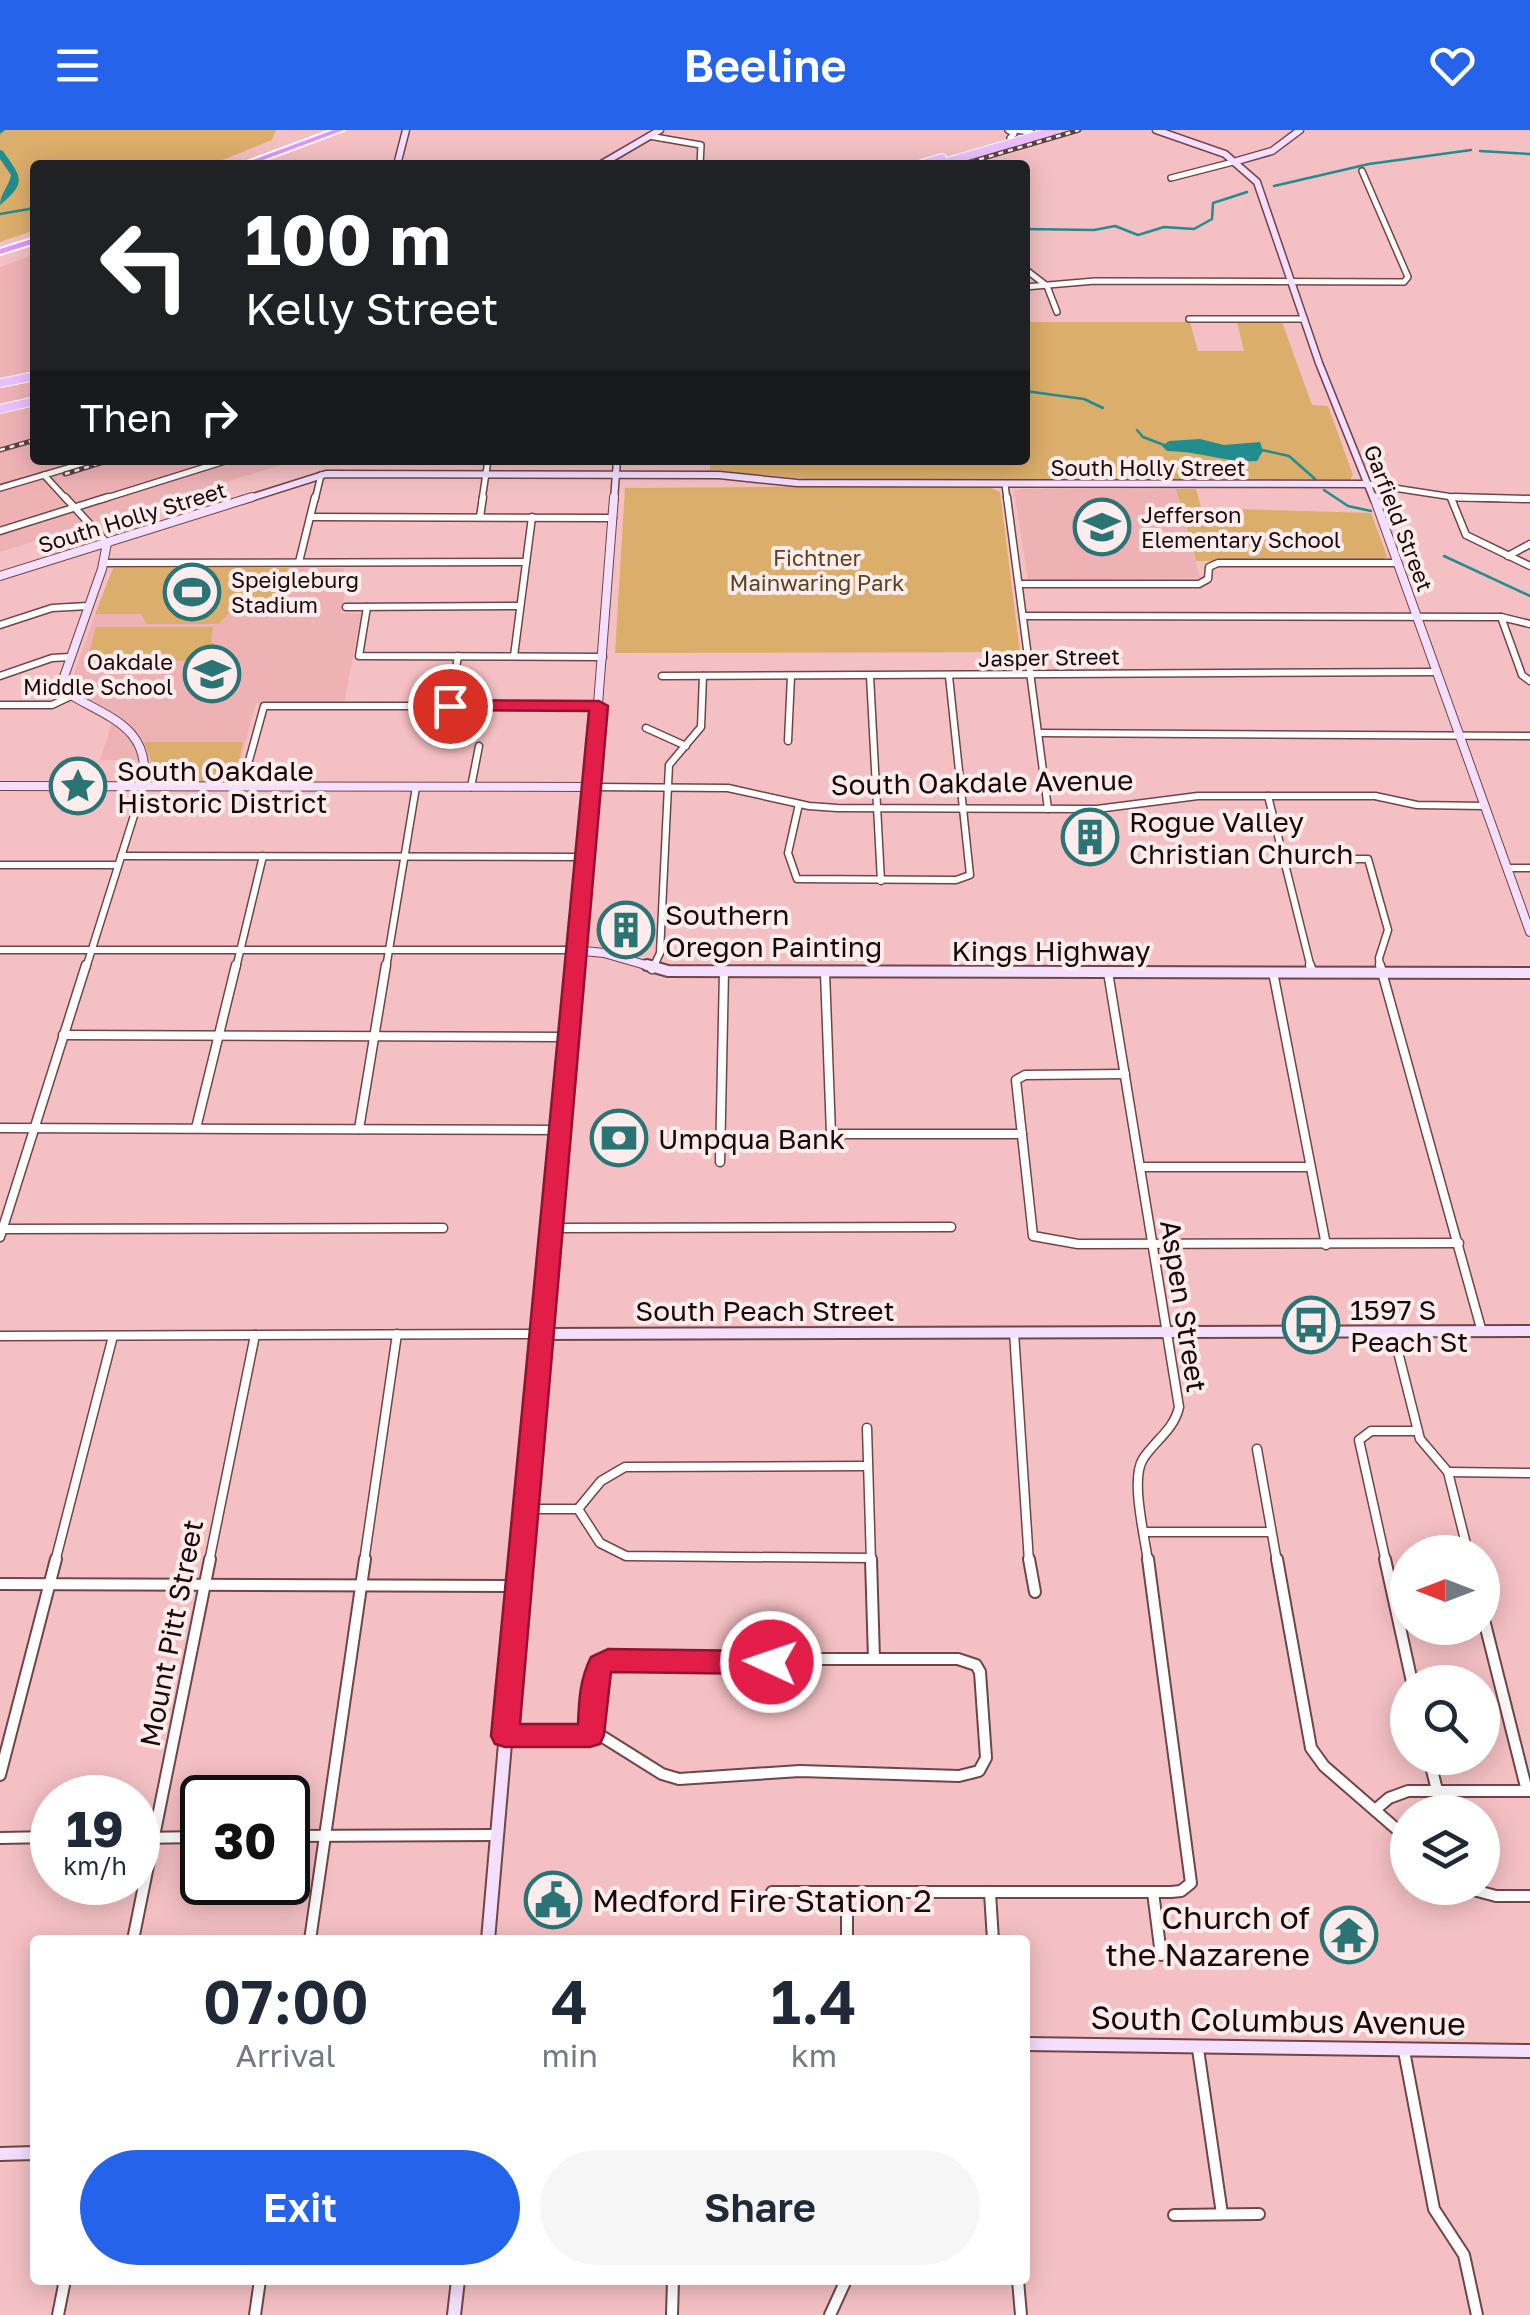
<!DOCTYPE html>
<html lang="en">
<head>
<meta charset="utf-8">
<style>
	:root { --surface:#fff; --page:#f6f6f7; --text:#1f2937; --muted:#747a83; --accent:#2563eb }
	body { margin:0; font-family:"Golos Text",sans-serif; background:var(--page); color:var(--text); height:100vh; display:flex; flex-direction:column; font-size:38px; white-space:nowrap }
	* { box-sizing:border-box; margin:0 }
	p { font-size:32px; color:var(--muted) }
	.icon { flex:none; width:55px; height:55px; fill:none; stroke:currentColor; stroke-width:2; stroke-linecap:round; stroke-linejoin:round }
	.map { position:relative; flex:1; overflow:hidden }
	.panel { position:absolute; left:30px; top:1805px; width:1000px; height:350px; display:flex; flex-direction:column; background:var(--surface); border-radius:10px; box-shadow:0 5px 25px #0003 }
	.panel>* { flex:none }
	.top-card { position:absolute; left:30px; top:30px; width:1000px; height:305px; border-radius:10px; box-shadow:0 5px 25px #0003; background:#202124; color:#fff; overflow:hidden }
	.needle { width:65px; rotate:270deg }
	.buttons { position:absolute; left:1390px; top:1405px; display:grid; gap:20px }
	.buttons a { display:grid; place-items:center; width:110px; height:110px; border-radius:50%; background:var(--surface); box-shadow:0 5px 25px #0003; font-size:50px }
	.speed { position:absolute; left:30px; top:1645px; display:flex; gap:20px; font-size:50px; font-weight:700; text-align:center }
	.speed>* { display:grid; place-content:center; width:130px; height:130px; border-radius:50%; background:var(--surface); box-shadow:0 5px 25px #0003; line-height:1 }
	.speed small { font-size:25px; font-weight:400 }
	.speed .limit { border:5px solid #111; border-radius:15px; background:#fff; color:#111 }
	.pin { position:absolute; display:grid; place-items:center; width:85px; height:85px; color:#fff; margin:-42px; border:5px solid #fff; border-radius:50%; box-shadow:0 2px 10px #0007 }
	.me { position:absolute; width:110px; margin:-55px; rotate:273deg; stroke-linejoin:round; filter:drop-shadow(0 0 8px #0008) }
	.turn { display:flex; align-items:center; gap:35px; height:210px; padding:0 50px; font-size:45px }
	.turn .icon { width:130px; height:130px; stroke-width:2.5 }
	.turn b { display:block; font-size:70px; line-height:85px }
	.then { display:flex; align-items:center; height:95px; padding:0 50px; background:#0003; gap:20px; font-size:38px }
	.eta { display:flex; justify-content:space-evenly; align-items:center; height:170px; text-align:center }
	.eta b { font-size:60px; font-weight:600; line-height:70px }
	.action { display:flex; gap:20px; margin-top:auto; padding:20px 50px }
	.action a { flex:1; height:115px; border-radius:60px; background:var(--accent); color:#fff; font-size:40px; font-weight:600; line-height:115px; text-align:center }
	.action a+a { background:var(--page); color:var(--text) }
	header { display:flex; justify-content:space-between; align-items:center; height:130px; padding:0 50px; background:var(--accent); color:#fff; font-size:45px; font-weight:600 }
	.map>svg:first-child { display:block }
</style>
</head>
<body>
<header><svg class="icon" aria-label="menu" viewBox="0 0 24 24"><path d="M4 6h16M4 12h16M4 18h16"/></svg>Beeline<svg class="icon" aria-label="heart" viewBox="0 0 24 24"><path d="M12 20l-8-8c-3-5 5-10 8-4 3-6 11-1 8 4z"/></svg></header>
<div class="map">
<svg width="1530" height="2185" viewBox="0 0 1530 2185">
	<rect width="100%" height="100%" fill="#f4c0c3"/>
	<!-- built -->
	<g fill="#eeb2b5">
		<path d="M35,124V330H297L0,422V137Z"/>
		<path d="M1021,359H1176L1200,448L1028,450L1014,361Z"/>
		<path d="M288,438H344L340,458L346,459L341,483L361,484L344,573H256L234,655L157,654L152,649L154,639L148,630H100L115,583L76,566L69,558L95,484H141L148,494H217L227,484H275Z"/>
	</g>
	<!-- green -->
	<g fill="#dcae6b">
		<path d="M0,0H276L272,10L210,35H35V100L0,112Z"/>
		<path d="M1025,192H1190L1198,221H1244L1237,192H1282L1312,275L1328,276L1353,345L1350,350L808,349L710,340V330H1025Z"/>
		<path d="M921,356L991,358L1000,362L1020,522L615,523L625,358Z"/>
		<path d="M1176,359H1196L1201,378L1371,383L1387,426L1383,430L1196,431Z"/>
		<path d="M113,438H288L276,484H228L218,494H147L141,484H95Z"/>
		<path d="M96,497H213L211,512L215,514L210,531L87,530Z"/>
		<path d="M144,612H243L234,652L154,650V638Z"/>
	</g>
	<!-- water -->
	<path fill="#228d8e" d="M1200,309L1224,315L1260,312L1263,321L1257,331C1226,333 1198,321 1167,321L1162,316L1169,311Z"/>
	<g fill="none" stroke-linecap="round" stroke-linejoin="round">
		<!-- stream -->
		<g stroke="#228d8e" stroke-width="2.5">
			<path d="M1480,21L1530,24"/>
			<path d="M1274,56L1369,34L1471,20"/>
			<path d="M0,84L35,78"/>
			<path d="M1025,99L1094,100L1115,96L1138,105L1164,97L1194,99L1212,89L1213,73L1247,62"/>
			<path d="M1025,261L1084,269L1103,278"/>
			<path d="M1137,300L1143,307L1164,315"/>
			<path d="M1262,320L1289,326L1315,349"/>
			<path d="M1324,360L1348,376L1371,381"/>
			<path d="M1444,426L1530,466"/>
		</g>
		<!-- river -->
		<g fill="#228d8e" fill-rule="evenodd">
			<path d="M0,0H5L0,4Z"/>
			<path d="M0,20L3,21C21,47 28,52 0,75C0,63 9,57 11,45L0,29Z"/>
		</g>
		<!-- street-far3 casing -->
		<g stroke="#704548" stroke-width="8">
			<g id="street-far3">
				<path d="M1008,0L1014,4L1010,8"/>
				<path d="M1014,0L1031,2"/>
				<path d="M649,6L701,15L700,35"/>
				<path d="M1171,48L1237,31"/>
				<path d="M1025,139L1047,156L1057,182"/>
				<path d="M1025,157L1095,151L1404,152L1408,147L1362,41"/>
				<path d="M1189,189H1304"/>
				<path d="M44,345L67,370"/>
				<path d="M1005,354L1007,370"/>
				<path d="M1368,354L1459,368L1530,369"/>
				<path d="M0,358L95,330"/>
				<path d="M100,370L228,330"/>
				<path d="M315,370L321,345"/>
				<path d="M482,370L488,330"/>
			</g>
		</g>
		<!-- street-far2 casing -->
		<g stroke="#704548" stroke-width="9">
			<g id="street-far2">
				<path d="M65,367L107,413"/>
				<path d="M1007,367L1048,679"/>
				<path d="M1454,367L1530,369"/>
				<path d="M1451,368L1466,405L1530,436"/>
				<path d="M311,387L613,388"/>
				<path d="M480,387L483,367"/>
				<path d="M0,401L108,367"/>
				<path d="M1508,426L1530,414"/>
				<path d="M299,432L315,367"/>
				<path d="M104,433L526,432"/>
				<path d="M1019,454H1199L1208,449L1209,437L1218,433H1397"/>
				<path d="M346,477L520,476"/>
				<path d="M367,477L359,526L603,527"/>
				<path d="M1024,486L1501,487"/>
				<path d="M1530,494L1501,487L1522,545L1530,551"/>
				<path d="M0,495L52,478L88,476"/>
				<path d="M514,526L532,387"/>
				<path d="M0,546L52,528L70,527"/>
				<path d="M662,546L1437,542"/>
				<path d="M870,546L881,751"/>
				<path d="M0,575H52L71,566"/>
				<path d="M450,576L458,526"/>
				<path d="M646,598L686,616"/>
				<path d="M1039,603L1530,606"/>
				<path d="M788,611L791,546"/>
				<path d="M242,656L264,576H599"/>
				<path d="M471,657L479,616"/>
				<path d="M592,657L728,658L809,676L837,678L1097,679L1198,666H1375L1417,675L1484,676"/>
				<path d="M1268,666L1311,838"/>
				<path d="M799,674L788,723L797,749L956,750L970,745L949,546"/>
				<path d="M121,726L584,727"/>
				<path d="M1284,729H1368L1388,800L1379,828L1380,838"/>
				<path d="M0,735H117"/>
				<path d="M1508,738H1530"/>
				<path d="M0,820H574"/>
				<path d="M86,838L143,657"/>
				<path d="M236,838L263,726"/>
				<path d="M386,838L416,657"/>
				<path d="M653,838L660,823L669,635L701,597L703,546"/>
			</g>
		</g>
		<!-- street-far1 casing -->
		<g stroke="#704548" stroke-width="11">
			<g id="street-far1">
				<path d="M1310,835L1312,842"/>
				<path d="M1380,835L1482,1202"/>
				<path d="M652,839L654,835"/>
				<path d="M825,842L831,1004H1022"/>
				<path d="M1108,842L1179,1277C1174,1300 1155,1310 1143,1329C1130,1349 1145,1407 1148,1432"/>
				<path d="M1273,842L1326,1115"/>
				<path d="M63,905L566,907"/>
				<path d="M1125,944L1025,945L1016,950L1033,1106L1078,1114L1459,1113"/>
				<path d="M0,998L558,1000"/>
				<path d="M196,998L236,835"/>
				<path d="M359,999L386,835"/>
				<path d="M720,1032L724,841"/>
				<path d="M1140,1037H1309"/>
				<path d="M550,1098L951,1097"/>
				<path d="M2,1099L443,1098"/>
				<path d="M0,1107L86,835"/>
				<path d="M1014,1202L1029,1432"/>
				<path d="M1393,1202L1420,1309L1448,1342L1468,1422"/>
				<path d="M0,1206L540,1204"/>
				<path d="M867,1298L871,1432"/>
				<path d="M1257,1319L1277,1432"/>
				<path d="M1448,1342L1530,1343"/>
				<path d="M525,1379H578"/>
				<path d="M578,1379L600,1413L626,1426L871,1428"/>
				<path d="M578,1379L601,1351L625,1337L867,1336"/>
				<path d="M1144,1402H1270"/>
				<path d="M55,1432L113,1206"/>
				<path d="M209,1432L255,1205"/>
				<path d="M364,1432L397,1204"/>
				<path d="M1386,1432L1359,1310L1371,1301H1417"/>
			</g>
		</g>
		<!-- street casing -->
		<g stroke="#704548" stroke-width="14">
			<g id="street">
				<path d="M871,1429L874,1529"/>
				<path d="M1029,1429L1035,1462"/>
				<path d="M1277,1429L1311,1618L1324,1636L1408,1709"/>
				<path d="M1385,1429L1412,1552"/>
				<path d="M0,1454L518,1456"/>
				<path d="M1482,1482L1527,1661"/>
				<path d="M505,1605L603,1607L662,1644L679,1649L800,1641L959,1646L979,1641L986,1628L980,1542L976,1535L958,1529H617L600,1534L597,1540L591,1605"/>
				<path d="M1429,1628L1437,1660"/>
				<path d="M0,1645L56,1429"/>
				<path d="M1375,1680L1389,1668L1408,1661H1530"/>
				<path d="M288,1706L497,1705"/>
				<path d="M0,1708L52,1707"/>
				<path d="M138,1708L202,1707"/>
				<path d="M1466,1758L1496,1766H1530"/>
				<path d="M772,1762H1171L1181,1761L1191,1753L1148,1429"/>
				<path d="M1153,1762L1161,1825"/>
				<path d="M847,1763V1810"/>
				<path d="M990,1763L993,1810"/>
				<path d="M133,1810L210,1429"/>
				<path d="M310,1810L365,1429"/>
				<path d="M1198,1919L1222,2084"/>
				<path d="M1404,1921L1434,2079L1464,2125L1477,2185"/>
				<path d="M1174,2085L1259,2084"/>
				<path d="M1018,2150L1021,2185"/>
				<path d="M58,2185L65,2150"/>
				<path d="M255,2185L260,2150"/>
				<path d="M672,2185L673,2150"/>
				<path d="M830,2185L846,2150"/>
			</g>
		</g>
		<!-- secondary-far3 casing -->
		<g stroke="#704548" stroke-width="9">
			<g id="secondary-far3">
				<path d="M1156,0L1225,24L1257,52L1319,233L1374,370"/>
				<path d="M1237,31L1272,21L1300,0"/>
				<path d="M397,35L406,0"/>
				<path d="M600,35L660,0"/>
				<path d="M244,370L326,344L719,345L797,353L1368,354"/>
				<path d="M614,370L617,330"/>
			</g>
		</g>
		<!-- secondary-far2 casing -->
		<g stroke="#704548" stroke-width="10">
			<g id="secondary-far2">
				<path d="M1374,367L1530,802"/>
				<path d="M107,413L102,439L60,558C99,586 154,592 143,657"/>
				<path d="M0,446L252,367"/>
				<path d="M0,656L592,657"/>
				<path d="M574,820L604,823L656,838"/>
				<path d="M572,838L589,691L614,367"/>
			</g>
		</g>
		<!-- secondary-far1 casing -->
		<g stroke="#704548" stroke-width="14">
			<g id="secondary-far1">
				<path d="M647,835L668,841L1530,843"/>
				<path d="M540,1204L1530,1201"/>
				<path d="M521,1432L573,835"/>
			</g>
		</g>
		<!-- secondary casing -->
		<g stroke="#704548" stroke-width="16">
			<g id="secondary">
				<path d="M488,1810L521,1429"/>
				<path d="M1025,1914L1530,1921"/>
				<path d="M0,2024L35,2023"/>
				<path d="M454,2185L458,2150"/>
			</g>
		</g>
		<!-- primary casing -->
		<g stroke="#fff" stroke-width="10">
			<g id="primary">
				<path d="M919,35L942,28"/>
				<path d="M937,35L1056,0"/>
				<path d="M0,253L35,246"/>
				<path d="M0,279L35,271"/>
			</g>
		</g>
		<!-- highway casing -->
		<g stroke="#fff" stroke-width="4">
			<g id="highway">
				<path d="M333,0H344L250,35H239Z"/>
				<path d="M35,108V113L0,124V119Z"/>
			</g>
		</g>
		<!-- street-far3 -->
		<use href="#street-far3" stroke="#fff" stroke-width="5"/>
		<!-- street-far2 -->
		<use href="#street-far2" stroke="#fff" stroke-width="6"/>
		<!-- street-far1 -->
		<use href="#street-far1" stroke="#fff" stroke-width="8"/>
		<!-- street -->
		<use href="#street" stroke="#fff" stroke-width="10"/>
		<!-- secondary-far3 -->
		<use href="#secondary-far3" stroke="#f5dffe" stroke-width="6"/>
		<!-- secondary-far2 -->
		<use href="#secondary-far2" stroke="#f5dffe" stroke-width="8"/>
		<!-- secondary-far1 -->
		<use href="#secondary-far1" stroke="#f5dffe" stroke-width="10"/>
		<!-- secondary -->
		<use href="#secondary" stroke="#f5dffe" stroke-width="12"/>
		<!-- primary -->
		<use href="#primary" stroke="#ebbffe" stroke-width="8"/>
		<!-- highway -->
		<use href="#highway" fill="#de95fd" fill-rule="evenodd"/>
		<!-- rail casing -->
		<g stroke="#5c4143" stroke-width="5">
			<g id="rail">
				<path d="M960,35L1079,0"/>
				<path d="M0,320L35,310"/>
				<path d="M65,344L110,330"/>
			</g>
		</g>
		<!-- rail -->
		<use href="#rail" stroke="#fcecec" stroke-width="2.5" stroke-dasharray="5" stroke-linecap="butt"/>
	</g>
	<!-- route -->
	<path fill="#e11d48" stroke="#92132f" stroke-width="2.5" d="M450,570L599,571L608,576L520,1594H578C579,1569 580,1549 591,1527L608,1519L771,1521L780,1525L784,1532L780,1540L771,1544L611,1542L604,1605L600,1614L590,1617H505L495,1614L491,1606L589,581L443,580V572Z"/>
	<!-- icons -->
	<defs>
		<g id="school-ring" transform="scale(2.875)"><circle r="9.5" fill="#fcecec" stroke="#2a7475" stroke-width="1.5"/><path d="M0-5L7-2L0 1L-7-2ZM-4 1L0 2.5L4 1V4Q0 6-4 4Z" fill="#2a7475"/></g>
		<g id="stadium-ring" transform="scale(2.875)"><circle r="9.5" fill="#fcecec" stroke="#2a7475" stroke-width="1.5"/><path d="M0-5a6.5 5 0 1 0 0 10a6.5 5 0 1 0 0-10ZM-3.5-1.8h7v3.6h-7Z" fill="#2a7475"/></g>
		<g id="sight-ring" transform="scale(2.875)"><circle r="9.5" fill="#fcecec" stroke="#2a7475" stroke-width="1.5"/><path d="M0-6L1.8-2.2L6-1.7L2.9 1.2L3.7 5.4L0 3.3L-3.7 5.4L-2.9 1.2L-6-1.7L-1.8-2.2Z" fill="#2a7475"/></g>
		<g id="building-ring" transform="scale(2.875)"><circle r="9.5" fill="#fcecec" stroke="#2a7475" stroke-width="1.5"/><path d="M-4-6H4V6H1V3H-1V6H-4ZM-2.5-4.3h1.7v1.8h-1.7ZM.8-4.3h1.7v1.8H.8ZM-2.5-1h1.7V.8h-1.7ZM.8-1h1.7V.8H.8Z" fill="#2a7475"/></g>
		<g id="bank-ring" transform="scale(2.875)"><circle r="9.5" fill="#fcecec" stroke="#2a7475" stroke-width="1.5"/><path d="M-6-4H6V4H-6ZM0-2.3a2.3 2.3 0 1 0 0 4.6a2.3 2.3 0 1 0 0-4.6Z" fill="#2a7475"/></g>
		<g id="bus-ring" transform="scale(2.875)"><circle r="9.5" fill="#fcecec" stroke="#2a7475" stroke-width="1.5"/><path d="M-5-6H5V4H4V6H2V4H-2V6H-4V4H-5ZM-3.5-4V0h7V-4ZM-3.5 1.2v1.5H-2V1.2ZM2 1.2v1.5H3.5V1.2Z" fill="#2a7475"/></g>
		<g id="civic-ring" transform="scale(2.875)"><circle r="9.5" fill="#fcecec" stroke="#2a7475" stroke-width="1.5"/><path d="M-.6-6.5H3V-4.5H.6V-3L4-1V1h2V6H-6V1h2V-1L-.6-3ZM-1.2 2.5V6h2.4V2.5Z" fill="#2a7475"/></g>
		<g id="temple-ring" transform="scale(2.875)"><circle r="9.5" fill="#fcecec" stroke="#2a7475" stroke-width="1.5"/><path d="M0-6L5-2H3V0L6.5 2.5H4V6H1.5V3h-3V6H-4V2.5H-6.5L-3 0V-2H-5Z" fill="#2a7475"/></g>
	</defs>
	<g fill-rule="evenodd">
		<use href="#school-ring" x="1102" y="397"/>
		<use href="#stadium-ring" x="192" y="462"/>
		<use href="#school-ring" x="212" y="544"/>
		<use href="#sight-ring" x="78" y="656"/>
		<use href="#building-ring" x="1090" y="707"/>
		<use href="#building-ring" x="626" y="800"/>
		<use href="#bank-ring" x="619" y="1008"/>
		<use href="#bus-ring" x="1311" y="1195"/>
		<use href="#civic-ring" x="553" y="1770"/>
		<use href="#temple-ring" x="1349" y="1805"/>
	</g>
	<g text-anchor="middle" dominant-baseline="central" stroke-width="8" stroke-linejoin="round" paint-order="stroke">
		<!-- far-street labels -->
		<g font-size="22" fill="#1a090b" stroke="#fcecec">
			<text x="1148" y="337">South Holly Street</text>
			<text transform="translate(132 387) rotate(-17)">South Holly Street</text>
			<text transform="translate(1399 388) rotate(69)">Garfield Street</text>
			<text transform="translate(1049 527) rotate(-1)">Jasper Street</text>
		</g>
		<!-- far-poi labels -->
		<g font-size="22" fill="#1a090b" stroke="#fcecec" text-anchor="start">
			<text x="1141" y="384">Jefferson<tspan x="1141" dy="25">Elementary School</tspan></text>
			<text x="231" y="449">Speigleburg<tspan x="231" dy="25">Stadium</tspan></text>
			<text x="173" y="531" text-anchor="end">Oakdale<tspan x="173" dy="25">Middle School</tspan></text>
		</g>
		<!-- far-park labels -->
		<g font-size="22" fill="#594220" stroke="#fcecec">
			<text x="817" y="427">Fichtner<tspan x="817" dy="25">Mainwaring Park</tspan></text>
		</g>
		<!-- poi labels -->
		<g font-size="28" fill="#1a090b" stroke="#fcecec" text-anchor="start">
			<text x="117" y="640">South Oakdale<tspan x="117" dy="32">Historic District</tspan></text>
			<text x="1129" y="691">Rogue Valley<tspan x="1129" dy="32">Christian Church</tspan></text>
			<text x="665" y="784">Southern<tspan x="665" dy="32">Oregon Painting</tspan></text>
			<text x="658" y="1008">Umpqua Bank</text>
			<text x="1350" y="1179">1597 S<tspan x="1350" dy="32">Peach St</tspan></text>
		</g>
		<!-- street labels -->
		<g font-size="28" fill="#1a090b" stroke="#fcecec">
			<text transform="translate(982 652) rotate(-1)">South Oakdale Avenue</text>
			<text x="1051" y="820">Kings Highway</text>
			<text transform="translate(1184 1176) rotate(81)">Aspen Street</text>
			<text x="765" y="1180">South Peach Street</text>
			<text transform="translate(171 1503) rotate(-79)">Mount Pitt Street</text>
		</g>
		<!-- near-poi labels -->
		<g font-size="32" fill="#1a090b" stroke="#fcecec" text-anchor="start">
			<text x="592" y="1770">Medford Fire Station 2</text>
			<text x="1310" y="1787" text-anchor="end">Church of<tspan x="1310" dy="37">the Nazarene</tspan></text>
		</g>
		<!-- near-street labels -->
		<g font-size="32" fill="#1a090b" stroke="#fcecec">
			<text transform="translate(1278 1890) rotate(1)">South Columbus Avenue</text>
		</g>
	</g>
</svg>
<div class="buttons">
<a><svg class="needle" viewBox="-14 -14 28 28"><path d="M0-13l5 13h-10z" fill="#e53935"/><path d="M0 13l5-13h-10z" fill="#747a83"/></svg></a>
<a><svg class="icon" aria-label="search" viewBox="0 0 24 24"><circle cx="10" cy="10" r="6"/><path d="M15 15l6 6"/></svg></a>
<a><svg class="icon" aria-label="layers" viewBox="0 0 24 24"><path d="M12 4l9 5-9 5-9-5zM3 14l9 5 9-5"/></svg></a>
</div>
<div class="speed"><div>19<small>km/h</small></div><div class="limit">30</div></div>
<div class="pin" style="left:450px;top:576px;background:#d93025"><svg class="icon" aria-label="arrive" viewBox="0 0 24 24"><path d="M6 21V4h12l-3 4 3 4H6"/></svg></div>
<svg class="me" style="left:771px;top:1532px" viewBox="-20 -20 40 40"><circle r="17" fill="#e11d48" stroke="#fff" stroke-width="3"/><path d="M0-11L8 9 0 5-8 9z" fill="#fff"/></svg>
<div class="top-card">
<div class="turn"><svg class="icon" aria-label="left" viewBox="0 0 24 24"><path d="M17 20v-9H6M10 6l-5 5 5 5"/></svg><div><b>100 m</b>Kelly Street</div></div>
<div class="then">Then<svg class="icon" aria-label="right" viewBox="0 0 24 24"><path d="M7 20v-9h11M14 6l5 5-5 5"/></svg></div>
</div>
<section class="panel">
<div class="eta">
<div><b>07:00</b><p>Arrival</p></div>
<div><b>4</b><p>min</p></div>
<div><b>1.4</b><p>km</p></div>
</div>
<div class="action"><a>Exit</a><a>Share</a></div>
</section>
</div>
</body>
</html>
